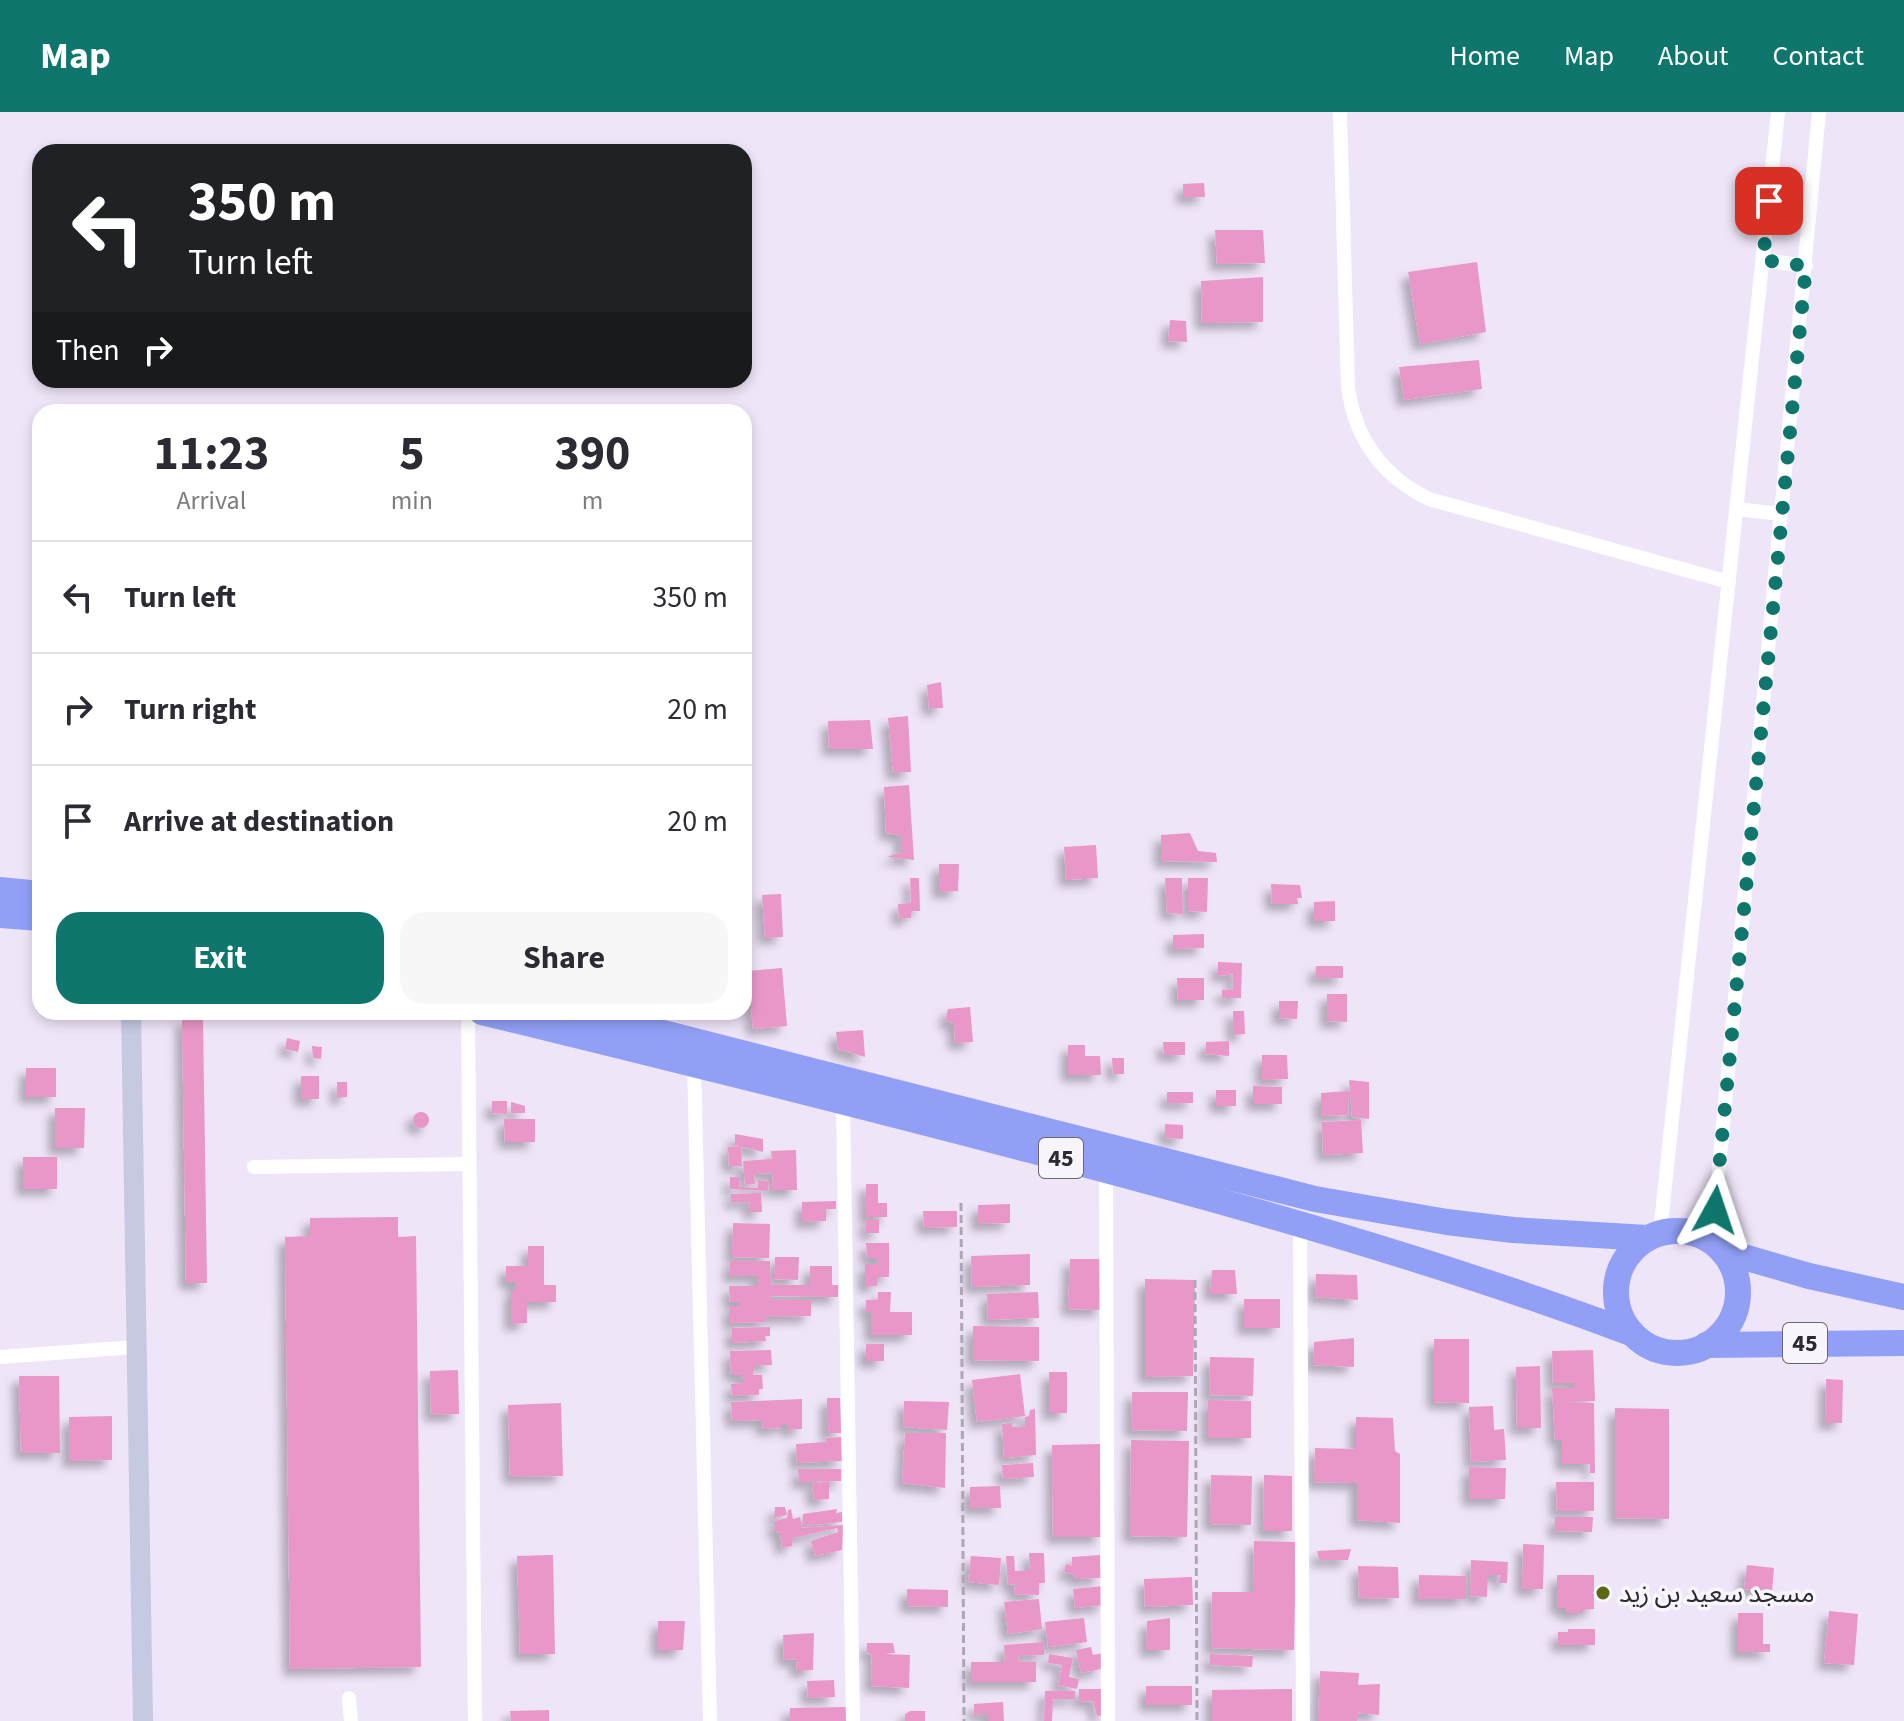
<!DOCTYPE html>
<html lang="en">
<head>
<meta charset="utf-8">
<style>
	:root { --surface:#fff; --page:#f7f7f7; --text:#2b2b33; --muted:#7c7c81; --line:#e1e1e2; --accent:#0f766e }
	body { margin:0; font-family:"Source Sans 3","Noto Sans Arabic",sans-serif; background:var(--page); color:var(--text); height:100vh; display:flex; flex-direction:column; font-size:30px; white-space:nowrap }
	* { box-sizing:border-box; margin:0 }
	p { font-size:26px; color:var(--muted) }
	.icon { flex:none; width:44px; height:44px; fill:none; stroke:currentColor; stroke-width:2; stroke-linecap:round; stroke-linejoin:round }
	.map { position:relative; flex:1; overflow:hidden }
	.details { position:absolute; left:32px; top:292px; width:720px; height:616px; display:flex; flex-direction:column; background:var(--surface); border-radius:24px; box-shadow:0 4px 12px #0003 }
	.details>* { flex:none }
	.hud { position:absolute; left:32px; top:32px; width:720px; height:244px; border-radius:24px; box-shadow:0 4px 12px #0003; background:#202124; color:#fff; overflow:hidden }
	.pin { position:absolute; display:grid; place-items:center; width:68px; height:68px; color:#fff; margin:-34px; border-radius:16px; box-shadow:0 4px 12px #0006 }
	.me { position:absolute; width:88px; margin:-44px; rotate:5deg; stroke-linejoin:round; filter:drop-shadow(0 0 6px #0008) }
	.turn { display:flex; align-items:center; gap:28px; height:168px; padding:0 24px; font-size:36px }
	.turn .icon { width:104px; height:104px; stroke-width:2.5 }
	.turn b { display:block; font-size:56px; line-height:68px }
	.then { display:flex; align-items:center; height:76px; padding:0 24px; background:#0003; gap:16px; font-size:30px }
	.eta { display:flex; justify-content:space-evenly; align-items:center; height:136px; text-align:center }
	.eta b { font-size:48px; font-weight:700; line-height:56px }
	.cta { display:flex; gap:16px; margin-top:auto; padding:16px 24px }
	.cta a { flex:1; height:92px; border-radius:24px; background:var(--accent); color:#fff; font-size:32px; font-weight:700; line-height:92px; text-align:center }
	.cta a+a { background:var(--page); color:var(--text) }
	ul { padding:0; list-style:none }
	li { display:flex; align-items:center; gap:24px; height:112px; padding:0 24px; border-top:2px solid var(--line) }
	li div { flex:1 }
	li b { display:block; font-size:30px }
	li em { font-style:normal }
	header { display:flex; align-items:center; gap:48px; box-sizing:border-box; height:112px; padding:0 40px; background:var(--accent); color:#fff }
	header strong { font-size:38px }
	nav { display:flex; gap:44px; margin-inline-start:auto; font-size:28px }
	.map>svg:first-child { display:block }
</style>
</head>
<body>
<header>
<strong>Map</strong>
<nav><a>Home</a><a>Map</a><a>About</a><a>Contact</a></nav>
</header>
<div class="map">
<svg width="1904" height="1609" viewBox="0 0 1904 1609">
	<defs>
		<filter id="shadow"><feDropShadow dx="-7" dy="7" stdDeviation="4" flood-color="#0004"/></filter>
	</defs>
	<rect width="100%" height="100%" fill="#efe5f9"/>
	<!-- building -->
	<g fill="#e997c8" filter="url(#shadow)">
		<path d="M1204,71L1205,85H1183V72Z"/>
		<path d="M1215,118H1263L1265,151L1217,152Z"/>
		<path d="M1477,150L1486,220L1420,232L1408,160Z"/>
		<path d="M1263,165V210L1202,211L1201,169Z"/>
		<path d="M1170,208L1186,209L1187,230L1168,229Z"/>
		<path d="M1479,248L1482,277L1404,288L1399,255Z"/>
		<path d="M941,570L943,596L929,597L927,573Z"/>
		<path d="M908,604L911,660L893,661L888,606Z"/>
		<path d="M870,608L873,637H829L828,609Z"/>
		<path d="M909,673L914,748L887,745L901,740V723L886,721L884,675Z"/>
		<path d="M1190,721L1198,739L1216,741L1217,750L1161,749V723Z"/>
		<path d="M1096,733L1098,766L1066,768L1064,735Z"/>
		<path d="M939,752H959L958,779L939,780Z"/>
		<path d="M910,766H919L920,799H911V806L899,807L898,792L911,791Z"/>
		<path d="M1165,766H1182L1183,802L1167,801Z"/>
		<path d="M1188,766H1208L1207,800L1188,799Z"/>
		<path d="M1271,772L1300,773L1302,786H1297L1298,792H1272Z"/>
		<path d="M781,782L783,825L765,826L762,783Z"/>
		<path d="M1335,789V809H1314V790Z"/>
		<path d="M1204,822V836L1173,837V823Z"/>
		<path d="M1218,850L1242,851L1241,886H1222V878H1233V862L1218,864Z"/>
		<path d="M1316,854H1343V866H1315Z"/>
		<path d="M782,856L787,914L753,917L748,859Z"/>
		<path d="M1177,866H1204V888H1178Z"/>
		<path d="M1327,882H1347V910L1327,909Z"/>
		<path d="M1279,889H1298L1297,907L1279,906Z"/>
		<path d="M970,895L973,930L955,931L954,911L945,909L948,897Z"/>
		<path d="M1233,899H1244L1245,922L1233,923Z"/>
		<path d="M182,907H203L207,1171H186Z"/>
		<path d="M863,918L865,945L838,937L836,920Z"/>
		<path d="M287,926L300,929L298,940L285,937Z"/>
		<path d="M1229,929V944L1205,942L1206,930Z"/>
		<path d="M1163,930H1185V943H1164Z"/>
		<path d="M1068,933H1085V944H1100L1101,963H1068Z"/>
		<path d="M312,934L322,935L321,947L313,946Z"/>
		<path d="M1262,943H1287L1288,967L1262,968Z"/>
		<path d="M1112,946H1124V962H1113Z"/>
		<rect x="26" y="956" width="30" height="29"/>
		<rect x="301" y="964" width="18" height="23"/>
		<path d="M1349,968L1369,970V1007L1352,1005Z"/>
		<path d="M337,970H347V985L337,986Z"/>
		<path d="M1253,974L1282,975V992H1253Z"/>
		<rect x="1216" y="978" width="20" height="16"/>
		<path d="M1349,979L1348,1003L1321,1004V981Z"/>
		<rect x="1167" y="980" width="26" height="11"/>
		<path d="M492,989H507V1002L492,1001Z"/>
		<path d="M511,990L525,994V1001H511Z"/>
		<path d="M55,996H85L84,1036H55Z"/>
		<circle cx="421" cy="1008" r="8"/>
		<path d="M504,1007H535V1030H505Z"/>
		<path d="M1361,1008L1363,1041L1323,1043L1322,1010Z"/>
		<path d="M1165,1012L1183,1013V1027L1165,1026Z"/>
		<path d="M735,1022L763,1027V1040L735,1033Z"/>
		<path d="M741,1034L742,1054H729L728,1035Z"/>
		<path d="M796,1038L797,1078H772L773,1061L754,1062L755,1072L745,1073L743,1049L772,1047L771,1039Z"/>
		<rect x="23" y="1045" width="34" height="32"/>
		<path d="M730,1065H739V1075L758,1076V1068L769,1069L768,1079L730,1077Z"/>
		<path d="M866,1072H878V1091H887V1105H866Z"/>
		<path d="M761,1081L762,1100H750V1090H731V1082Z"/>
		<path d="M836,1089V1097H826V1109L802,1110V1090Z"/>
		<path d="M1010,1092V1111L978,1112V1093Z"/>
		<path d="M923,1099H957V1115L924,1116Z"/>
		<path d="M398,1105V1125L416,1124L421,1555L290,1557L285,1125L310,1124V1106Z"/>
		<rect x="866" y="1108" width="13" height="13"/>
		<path d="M733,1111L770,1112L769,1146L732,1145Z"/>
		<path d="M866,1131H889V1165H877V1174H865V1152H877V1146H867Z"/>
		<path d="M528,1134H544V1173H556V1190H527V1211L511,1212V1179H515V1170H506V1154H528Z"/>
		<path d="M1030,1142V1173L972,1175L971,1144Z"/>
		<path d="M775,1145H799L798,1168L774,1167Z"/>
		<path d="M1070,1147H1104L1102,1198L1068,1197Z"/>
		<path d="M730,1149H770L771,1173H810V1154H832V1173H838V1185L771,1184V1188H811V1204L766,1205L765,1210L730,1211V1194H740V1190H730L729,1174H758V1164H730Z"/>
		<path d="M1212,1158H1235L1237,1182H1210Z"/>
		<path d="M1316,1162L1357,1163L1358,1188L1315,1185Z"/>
		<path d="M1145,1167L1195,1168L1193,1264L1145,1265Z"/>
		<path d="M878,1180H891L890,1200H912V1223H871V1200H866V1188H878Z"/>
		<path d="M1038,1180L1039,1206L988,1208L987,1182Z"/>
		<rect x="1244" y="1187" width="36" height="29"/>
		<path d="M973,1214L1039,1215V1249L973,1248Z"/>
		<path d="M770,1215V1224H765L766,1229L732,1231V1216Z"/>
		<path d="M1354,1226V1255L1313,1253L1314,1230Z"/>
		<path d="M1434,1227H1469V1291L1434,1290Z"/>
		<rect x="866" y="1232" width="18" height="17"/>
		<path d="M771,1238L772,1253L753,1254V1263H762L763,1277H759V1283L732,1284L731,1272L743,1271V1263H731L730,1239Z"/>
		<path d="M1593,1238L1595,1289L1565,1290L1594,1291L1595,1361H1590V1352H1562V1328H1555L1552,1276H1574V1271H1553L1552,1239Z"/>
		<path d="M1210,1245L1254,1246L1253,1284L1209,1283Z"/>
		<path d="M1540,1254L1541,1316H1517L1516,1255Z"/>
		<path d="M458,1258L459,1302L431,1303L430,1259Z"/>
		<rect x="1049" y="1260" width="18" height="41"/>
		<path d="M1020,1262L1025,1304L977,1310L972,1268Z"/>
		<path d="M19,1264H59L60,1341H21Z"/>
		<path d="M1826,1267L1843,1268L1842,1311H1825Z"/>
		<path d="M1132,1280H1188L1187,1319L1131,1318Z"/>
		<path d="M827,1286H840L841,1321H827Z"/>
		<path d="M802,1287V1317L787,1318V1312H781V1316L763,1317L762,1308L732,1309L731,1290Z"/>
		<path d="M1208,1288L1251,1289V1326H1208Z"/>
		<path d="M904,1289L949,1290L947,1318L903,1315Z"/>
		<path d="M561,1291L563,1364L510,1365L508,1293Z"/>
		<path d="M1493,1294L1494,1318L1504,1317L1506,1348L1471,1350L1469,1295Z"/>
		<path d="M1615,1296L1669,1297V1407L1615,1406Z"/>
		<path d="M1035,1297L1036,1343L1004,1346L1002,1312L1012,1311V1315H1025V1305L1029,1304L1030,1298Z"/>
		<path d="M112,1304V1348L69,1349V1305Z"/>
		<path d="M1356,1305L1393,1306L1395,1339L1400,1342V1411L1357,1408V1371L1314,1370L1315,1336L1356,1337Z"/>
		<path d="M905,1321H946L945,1376L902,1371Z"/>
		<path d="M841,1325L842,1349L797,1351L796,1332L826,1330V1326Z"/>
		<path d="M1131,1328L1189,1329L1187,1425L1130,1424Z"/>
		<path d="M1101,1332L1102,1425H1053L1052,1333Z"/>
		<path d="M1033,1351L1034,1365L1003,1367L1002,1353Z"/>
		<path d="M1469,1355L1506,1356L1505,1387H1469Z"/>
		<path d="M798,1357H841V1369L799,1370Z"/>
		<path d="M1211,1363L1252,1364L1251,1413L1210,1412Z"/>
		<path d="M1264,1363L1292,1364V1419H1263Z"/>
		<path d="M829,1369V1387L814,1388L812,1372Z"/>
		<path d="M1556,1370H1594V1399H1557Z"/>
		<path d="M1000,1374L1001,1396H970V1375Z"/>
		<path d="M775,1395H785L787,1403L774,1406Z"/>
		<path d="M791,1397L793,1407L800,1405L802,1416L843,1413L842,1438L815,1444L811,1429L838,1420L837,1416L793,1426L792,1434L782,1436L780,1420L775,1421V1409L787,1406L788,1398Z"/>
		<path d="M837,1397L836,1401L842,1400V1410L803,1414V1402Z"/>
		<path d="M1555,1405H1593L1592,1420L1555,1419Z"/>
		<path d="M1254,1429L1296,1430L1294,1538L1211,1536L1212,1480H1253Z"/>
		<path d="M1523,1432L1544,1433L1543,1477H1522Z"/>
		<path d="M1351,1437L1348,1448H1319L1317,1439Z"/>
		<path d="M1029,1441H1044L1045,1471H1039V1483L1014,1482L1015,1472L1008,1473L1006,1444H1014L1015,1459L1030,1458Z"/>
		<path d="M553,1443L555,1542H520L517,1444Z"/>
		<path d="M1100,1443L1101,1466L1077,1467L1072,1462L1064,1460L1066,1452L1072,1454V1445Z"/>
		<path d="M971,1444L1001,1446L999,1473L968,1470Z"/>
		<path d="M1471,1448L1508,1450L1507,1471H1499L1500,1463H1488L1487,1485L1470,1484Z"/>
		<path d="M1747,1453L1774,1456L1772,1480L1744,1477Z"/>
		<path d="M1358,1454L1398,1455L1399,1486L1359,1487Z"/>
		<path d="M1419,1463L1466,1464V1487H1418Z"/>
		<path d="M1557,1463H1594V1497L1582,1498V1501H1566V1496H1557Z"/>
		<path d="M1192,1465L1193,1493L1145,1495L1144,1467Z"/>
		<path d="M1103,1474L1105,1493L1075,1496L1073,1477Z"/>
		<path d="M907,1477L948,1478V1495L907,1494Z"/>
		<path d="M1039,1487L1042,1517L1008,1522L1004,1490Z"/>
		<path d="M1829,1499L1858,1502L1854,1553L1824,1551Z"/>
		<path d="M1738,1501H1763V1532H1770V1540H1738Z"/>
		<path d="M1084,1506L1087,1530L1048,1535L1045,1510Z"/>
		<path d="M1170,1506V1538H1146L1147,1509Z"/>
		<path d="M658,1509H685L683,1538H658Z"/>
		<path d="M1568,1517H1595V1533H1558V1520H1568Z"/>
		<path d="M814,1521L813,1558L797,1559L796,1547L784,1548L783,1523Z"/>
		<path d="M1044,1530V1543L1018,1544L1019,1550H1036V1570H971V1550H1005L1004,1533Z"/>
		<path d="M867,1531H893L895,1541L884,1542L910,1543L909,1576L871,1574L872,1542L867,1541Z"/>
		<path d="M1091,1535L1093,1543L1103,1541L1101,1557L1081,1561L1076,1538Z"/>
		<path d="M1049,1542L1073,1546L1069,1565L1079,1567L1077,1577L1058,1573L1062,1553L1048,1551Z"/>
		<path d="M1210,1542L1253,1544L1252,1555L1210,1553Z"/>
		<path d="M1320,1559L1359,1561L1358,1573L1380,1572L1379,1603L1357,1601V1609H1318Z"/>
		<path d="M834,1568L835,1585L808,1586L807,1569Z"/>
		<rect x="1146" y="1574" width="46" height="19"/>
		<path d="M1079,1577H1103L1104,1603L1097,1604L1093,1589L1079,1590Z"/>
		<path d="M1292,1577V1609H1212V1578Z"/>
		<path d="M1045,1579H1075V1587H1053L1052,1609H1044Z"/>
		<path d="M1003,1590L1004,1609H988V1602H974V1592Z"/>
		<path d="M847,1595V1609H789L790,1596Z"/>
		<path d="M549,1598V1609H511L510,1599Z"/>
		<path d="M910,1599H925V1609H905V1602Z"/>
	</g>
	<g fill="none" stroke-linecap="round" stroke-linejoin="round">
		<!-- path -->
		<g stroke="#aea6b6" stroke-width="3" stroke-dasharray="8 4" stroke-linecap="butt">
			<path d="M961,1091L964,1609"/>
			<path d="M1195,1168L1197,1609"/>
		</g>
		<!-- street -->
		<g stroke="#fff" stroke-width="14">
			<path d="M1340,0L1348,275C1355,327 1382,364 1429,387L1729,470"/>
			<path d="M1763,148L1806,154"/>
			<path d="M1736,397L1781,402"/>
			<path d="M468,900L475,1609"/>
			<path d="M694,952L710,1609"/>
			<path d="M843,989L853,1609"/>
			<path d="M254,1055L469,1052"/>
			<path d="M1106,1058L1108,1609"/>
			<path d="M1300,1111L1303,1609"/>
			<path d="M1660,1121L1778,0"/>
			<path d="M1712,1129L1819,0"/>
			<path d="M0,1245L136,1235"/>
			<path d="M349,1586L351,1609"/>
		</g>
		<!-- secondary -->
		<path stroke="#c6c9e2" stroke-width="20" d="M131,900L143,1609"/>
		<!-- highway -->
		<g stroke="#929ff7" stroke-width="26">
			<path d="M0,778L40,782"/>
			<path d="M0,803L40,806"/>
			<path d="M482,900C667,945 851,991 1034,1039C1236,1092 1435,1148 1631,1221"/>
			<path d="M581,900L1315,1087L1447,1110L1513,1118L1647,1126"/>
			<circle cx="1677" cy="1180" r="61"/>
			<path d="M1723,1139L1809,1164L1904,1185"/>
			<path d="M1706,1233L1904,1231"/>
		</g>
	</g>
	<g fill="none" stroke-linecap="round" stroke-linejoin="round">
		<!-- route -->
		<path stroke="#0f766e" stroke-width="14" stroke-dasharray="0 25.2" d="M1715,1098L1806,154L1763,148L1769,89"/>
	</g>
	<!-- markers -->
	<circle fill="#5b680f" stroke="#f9f5fd" stroke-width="3" cx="1603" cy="1481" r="8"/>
	<g text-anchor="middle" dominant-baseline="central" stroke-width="7" stroke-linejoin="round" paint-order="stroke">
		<!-- shield labels -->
		<g fill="#f9f5fd" stroke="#6b676f" stroke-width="2">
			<rect x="1039" y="1026" width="44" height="40" rx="6"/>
			<rect x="1783" y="1211" width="44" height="40" rx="6"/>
		</g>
		<g font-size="24" font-weight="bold" fill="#2e2a32">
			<text x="1061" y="1046">45</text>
			<text x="1805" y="1231">45</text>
		</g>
		<!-- poi labels -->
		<g font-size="26" fill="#2e2a32" stroke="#f9f5fd" text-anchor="start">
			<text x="1619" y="1481">مسجد سعيد بن زيد</text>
		</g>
	</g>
</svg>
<div class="pin" style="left:1769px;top:89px;background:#d93025"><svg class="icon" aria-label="arrive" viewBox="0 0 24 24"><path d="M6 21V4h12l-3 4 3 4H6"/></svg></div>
<svg class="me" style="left:1715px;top:1098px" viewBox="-20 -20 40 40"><path d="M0-17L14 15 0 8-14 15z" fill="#0f766e" stroke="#fff" stroke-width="4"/></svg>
<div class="hud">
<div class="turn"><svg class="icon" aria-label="left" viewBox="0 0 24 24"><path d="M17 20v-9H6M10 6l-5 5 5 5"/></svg><div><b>350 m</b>Turn left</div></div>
<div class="then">Then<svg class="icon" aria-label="right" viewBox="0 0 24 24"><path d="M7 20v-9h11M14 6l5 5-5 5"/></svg></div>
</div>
<section class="details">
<div class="eta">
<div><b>11:23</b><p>Arrival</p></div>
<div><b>5</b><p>min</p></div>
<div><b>390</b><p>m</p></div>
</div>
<ul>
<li><svg class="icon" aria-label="left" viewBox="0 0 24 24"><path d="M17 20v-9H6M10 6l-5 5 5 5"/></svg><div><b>Turn left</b></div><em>350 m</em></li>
<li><svg class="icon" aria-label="right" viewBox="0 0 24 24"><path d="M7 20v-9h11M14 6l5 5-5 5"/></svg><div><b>Turn right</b></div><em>20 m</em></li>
<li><svg class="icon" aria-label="arrive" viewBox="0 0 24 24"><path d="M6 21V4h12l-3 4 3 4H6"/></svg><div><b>Arrive at destination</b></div><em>20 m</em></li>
</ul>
<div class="cta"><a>Exit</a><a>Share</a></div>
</section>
</div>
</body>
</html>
